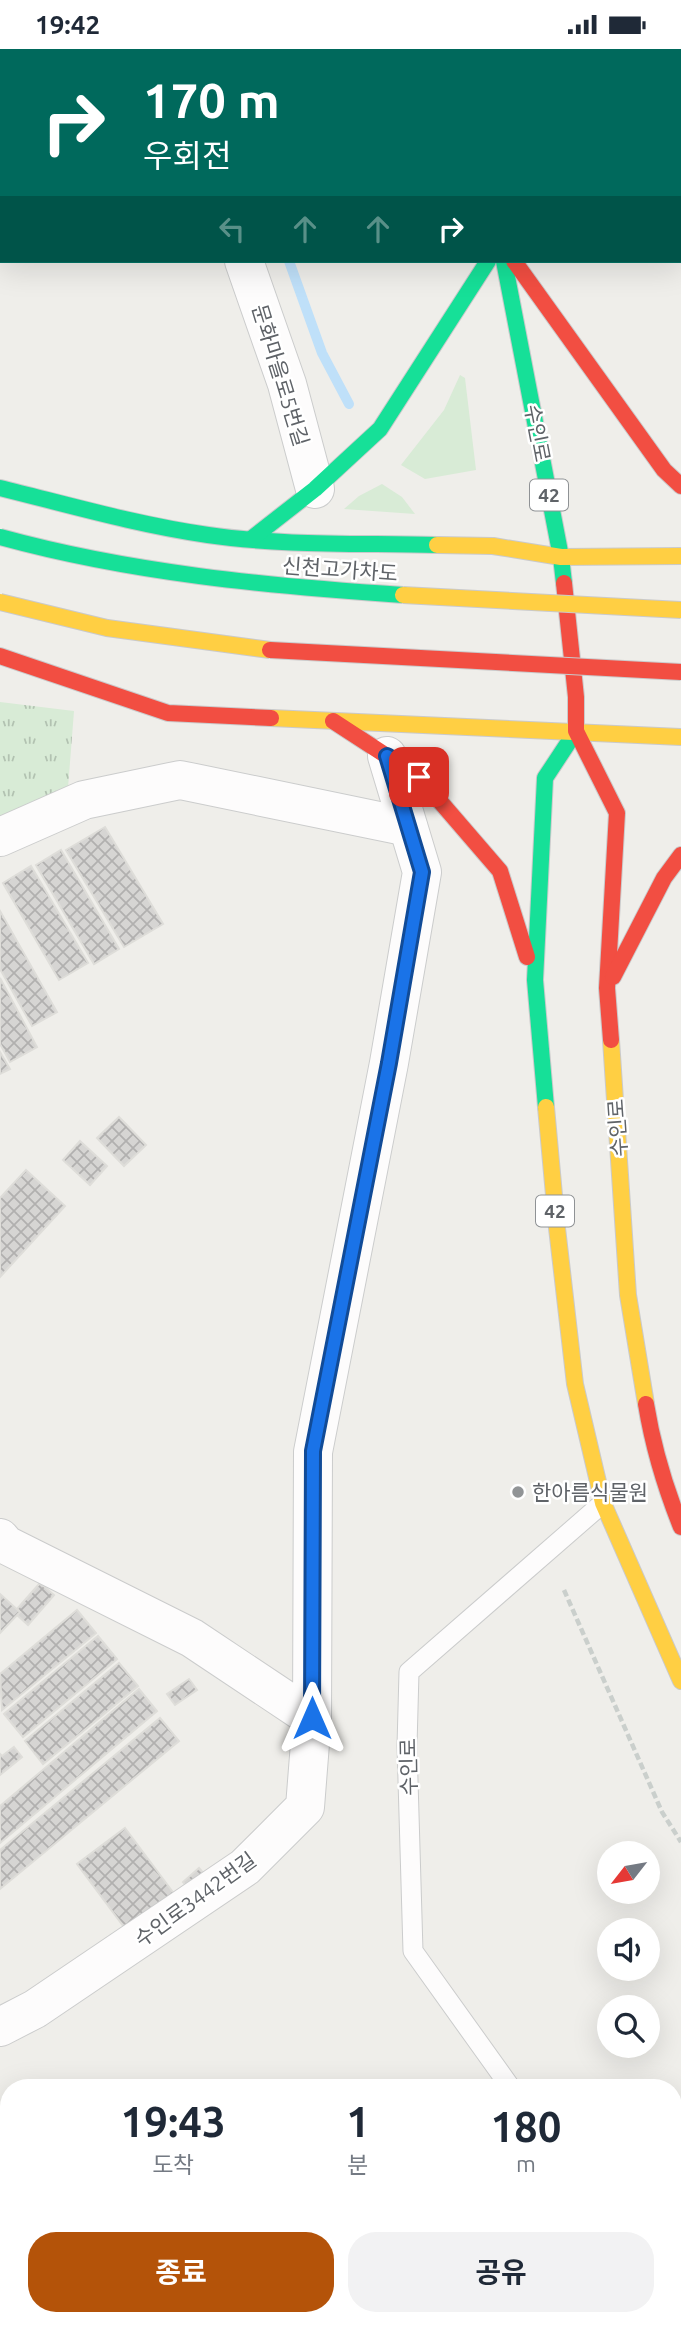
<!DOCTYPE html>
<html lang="ko">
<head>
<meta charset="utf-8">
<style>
	:root { --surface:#fff; --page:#f2f2f3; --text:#1f2937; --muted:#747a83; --accent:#b45309 }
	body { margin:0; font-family:Ubuntu,"Noto Sans KR",sans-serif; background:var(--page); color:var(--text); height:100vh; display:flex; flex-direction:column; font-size:26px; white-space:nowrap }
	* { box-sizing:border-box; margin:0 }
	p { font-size:23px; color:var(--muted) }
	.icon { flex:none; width:38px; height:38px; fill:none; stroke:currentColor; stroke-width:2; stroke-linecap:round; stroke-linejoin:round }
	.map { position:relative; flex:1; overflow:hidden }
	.details { position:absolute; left:0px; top:2030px; width:682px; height:247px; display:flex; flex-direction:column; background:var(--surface); border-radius:28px 28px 0 0; box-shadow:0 7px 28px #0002 }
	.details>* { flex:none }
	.top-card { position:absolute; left:0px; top:0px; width:682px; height:214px; box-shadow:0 7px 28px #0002; background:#00695c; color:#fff; overflow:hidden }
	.needle { width:46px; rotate:239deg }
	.fabs { position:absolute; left:597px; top:1792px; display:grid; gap:14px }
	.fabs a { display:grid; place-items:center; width:63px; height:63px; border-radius:50%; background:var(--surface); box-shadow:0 7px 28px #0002; font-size:35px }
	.pin { position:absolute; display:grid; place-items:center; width:60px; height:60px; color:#fff; margin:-30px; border-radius:14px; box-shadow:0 4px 10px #0006 }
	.me { position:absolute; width:77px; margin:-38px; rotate:0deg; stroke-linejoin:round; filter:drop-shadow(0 0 5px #0008) }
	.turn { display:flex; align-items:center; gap:24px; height:147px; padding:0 28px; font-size:32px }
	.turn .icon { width:91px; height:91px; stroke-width:2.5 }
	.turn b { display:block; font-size:49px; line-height:60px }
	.lanes { display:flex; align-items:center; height:66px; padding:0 28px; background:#0003; justify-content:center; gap:35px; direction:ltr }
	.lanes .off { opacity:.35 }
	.eta { display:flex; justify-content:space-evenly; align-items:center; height:119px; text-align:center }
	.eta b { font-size:42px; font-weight:700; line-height:49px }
	.button { display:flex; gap:14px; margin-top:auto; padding:14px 28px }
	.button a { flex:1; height:80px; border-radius:28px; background:var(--accent); color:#fff; font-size:28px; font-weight:700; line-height:80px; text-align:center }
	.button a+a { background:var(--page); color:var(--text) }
	.status { display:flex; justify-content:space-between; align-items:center; height:49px; padding:0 35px; background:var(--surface); direction:ltr }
	.status svg { height:19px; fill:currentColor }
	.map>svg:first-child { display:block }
</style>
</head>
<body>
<div class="status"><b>19:42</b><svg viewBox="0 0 49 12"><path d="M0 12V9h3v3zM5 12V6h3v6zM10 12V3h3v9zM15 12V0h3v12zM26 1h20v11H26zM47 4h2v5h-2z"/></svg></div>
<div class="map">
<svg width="681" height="2276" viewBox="0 0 681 2276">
	<defs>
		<pattern id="forest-crowns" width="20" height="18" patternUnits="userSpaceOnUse" patternTransform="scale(1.75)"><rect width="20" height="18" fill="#d8ebd6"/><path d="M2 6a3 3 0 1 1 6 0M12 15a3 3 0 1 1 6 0" fill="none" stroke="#b2c2b1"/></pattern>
		<pattern id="park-tufts" width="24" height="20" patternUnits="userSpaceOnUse" patternTransform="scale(1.75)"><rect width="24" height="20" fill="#d8ebd6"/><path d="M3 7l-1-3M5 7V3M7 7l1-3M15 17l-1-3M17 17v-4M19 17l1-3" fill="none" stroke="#b2c2b1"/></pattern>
		<pattern id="building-cross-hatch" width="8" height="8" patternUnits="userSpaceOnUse" patternTransform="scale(1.75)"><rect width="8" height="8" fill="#d6d5d3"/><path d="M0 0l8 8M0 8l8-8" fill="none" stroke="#b1b0af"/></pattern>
	</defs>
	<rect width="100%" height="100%" fill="#efeeea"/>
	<!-- grass -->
	<g fill="#d8ebd6">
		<path d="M460,326L465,329L476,421L425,430L401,416L444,361Z"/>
		<path d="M382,435L402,448L415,465L344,460L359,447Z"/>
		<path d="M0,2094C7,2109 16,2132 5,2147L0,2148Z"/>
	</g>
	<!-- forest -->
	<path fill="url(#forest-crowns)" d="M9,2157V2268H316L327,2276H0V2159Z"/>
	<!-- park -->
	<path fill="url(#park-tufts)" d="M0,653L74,662L68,739L0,781Z"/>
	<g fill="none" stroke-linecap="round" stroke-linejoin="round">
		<!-- stream -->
		<g stroke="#bfe0f9" stroke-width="10">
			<path d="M161,0L162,2"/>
			<path d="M289,212L322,304L349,355"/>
		</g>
	</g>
	<!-- building -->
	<g fill="url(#building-cross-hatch)" stroke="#deddd9" stroke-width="2">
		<path d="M105,778L163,875L124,898L66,801Z"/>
		<path d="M61,801L119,900L94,915L36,816Z"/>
		<path d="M31,817L88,914L59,931L3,834Z"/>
		<path d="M0,862L57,963L32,977L0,920Z"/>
		<path d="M0,929L37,998L10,1013L0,995Z"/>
		<path d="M0,1003L10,1020L0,1025Z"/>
		<path d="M119,1068L146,1096L124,1117L97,1089Z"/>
		<path d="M80,1092L107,1117L90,1136L63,1111Z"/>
		<path d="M26,1121L65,1157L0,1228V1149Z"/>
		<path d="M40,1534L54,1546L28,1576L17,1566L20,1563L17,1560Z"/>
		<path d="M0,1545L20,1563L0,1584Z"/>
		<path d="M77,1561L96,1584L2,1661L0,1625Z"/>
		<path d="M98,1587L117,1610L23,1688L4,1665Z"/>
		<path d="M119,1614L138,1637L43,1715L25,1692Z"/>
		<path d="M189,1630L197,1641L175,1656L167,1645Z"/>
		<path d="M139,1640L157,1662L0,1794V1757Z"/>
		<path d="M160,1669L179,1692L0,1840V1801Z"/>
		<path d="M14,1698L22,1708L0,1726V1705L2,1707Z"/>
		<path d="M125,1779L175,1846L127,1882L77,1815Z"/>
		<path d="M199,1819L205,1826L188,1839L183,1833Z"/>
	</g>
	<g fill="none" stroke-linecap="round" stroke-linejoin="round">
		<!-- lane casing -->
		<g stroke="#cbcccc" stroke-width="21">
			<g id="lane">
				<path d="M511,2039L413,1902L407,1697L409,1623L603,1454"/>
				<path d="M674,2218L681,2223"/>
			</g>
		</g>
		<!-- street casing -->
		<g stroke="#cbcccc" stroke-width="40">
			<g id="street">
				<path d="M102,0L104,2"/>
				<path d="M7,2L9,0"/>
				<path d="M642,2L645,0"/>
				<path d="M244,212L287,335L315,440"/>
				<path d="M0,788L84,751L180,731L408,778"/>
				<path d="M0,1489L6,1496L192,1589L312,1669L313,1403L389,1014L422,823L387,707"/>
				<path d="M0,1978L35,1960L245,1818L305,1758L312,1669"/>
			</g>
		</g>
		<!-- fast casing -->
		<g stroke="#cacacb" stroke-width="18">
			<g id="fast">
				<path d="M422,0L423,2"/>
				<path d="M496,0L497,2"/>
				<path d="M504,212L561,508L564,534"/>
				<path d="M0,439C69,456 138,476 208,486C283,497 361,494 437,496"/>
				<path d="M251,490L315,440L380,380L488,212"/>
				<path d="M546,1058L535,931L545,729L576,682"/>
			</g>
		</g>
		<!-- slow casing -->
		<g stroke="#cacacb" stroke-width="18">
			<g id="slow">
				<path d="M437,496L493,497L561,508L681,507"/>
				<path d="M271,669L681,688"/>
				<path d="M611,991L628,1246L646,1355"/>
				<path d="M546,1058L557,1179L575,1335L603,1454L681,1632"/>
			</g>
		</g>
		<!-- jam casing -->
		<g stroke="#cacacb" stroke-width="18">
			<g id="jam">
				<path d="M514,212L664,421L681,437"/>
				<path d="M564,534L576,648V682L617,764L607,939L611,991"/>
				<path d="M0,607L168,664L271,669"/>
				<path d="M333,672L419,728L500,822L527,908"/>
				<path d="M613,928L664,829L681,806"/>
				<path d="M646,1355C653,1398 665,1438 681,1478"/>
			</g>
		</g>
		<!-- path -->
		<g stroke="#cacfcc" stroke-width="4.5" stroke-dasharray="7 3.5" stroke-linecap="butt">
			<path d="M564,1541L662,1763L681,1793"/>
			<path d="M560,2276L564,2268"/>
		</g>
		<!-- lane -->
		<use href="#lane" stroke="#fdfcfc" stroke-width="19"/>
		<!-- street -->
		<use href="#street" stroke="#fdfcfc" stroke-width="38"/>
		<!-- fast -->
		<use href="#fast" stroke="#16e098" stroke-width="16"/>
		<!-- slow -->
		<use href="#slow" stroke="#ffcf43" stroke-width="16"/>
		<!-- jam -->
		<use href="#jam" stroke="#f24e42" stroke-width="16"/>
		<!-- fast-bridge casing -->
		<g stroke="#cacacb" stroke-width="18" stroke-linecap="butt">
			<path id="fast-bridge" d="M0,488C131,524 267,537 403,546"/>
		</g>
		<!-- slow-bridge casing -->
		<g stroke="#cacacb" stroke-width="18" stroke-linecap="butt">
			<g id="slow-bridge">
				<path d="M403,546L681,561"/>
				<path d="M0,553L107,579L270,601"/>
			</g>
		</g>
		<!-- jam-bridge casing -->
		<g stroke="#cacacb" stroke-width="18" stroke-linecap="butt">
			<path id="jam-bridge" d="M270,601L681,623"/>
		</g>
		<!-- fast-bridge -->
		<use href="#fast-bridge" stroke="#16e098" stroke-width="16"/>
		<!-- slow-bridge -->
		<use href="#slow-bridge" stroke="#ffcf43" stroke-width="16"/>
		<!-- jam-bridge -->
		<use href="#jam-bridge" stroke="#f24e42" stroke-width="16"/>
	</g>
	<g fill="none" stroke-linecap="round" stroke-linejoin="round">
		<!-- route casing -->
		<g stroke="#114b97" stroke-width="18">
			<path id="route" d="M312,1669L313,1402L389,1014L422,823L387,707L419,728"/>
		</g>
		<!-- route -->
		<use href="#route" stroke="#1a73e8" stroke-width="12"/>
	</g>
	<!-- markers -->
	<circle fill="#919496" stroke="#fff" stroke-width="2.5" cx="518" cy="1443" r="7"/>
	<g text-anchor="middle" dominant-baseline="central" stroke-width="5" stroke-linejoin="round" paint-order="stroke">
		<!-- shield labels -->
		<g fill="#fff" stroke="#8f9295" stroke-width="2">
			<rect x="530" y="430.5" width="38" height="31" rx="5"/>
			<rect x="536" y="1146.5" width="38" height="31" rx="5"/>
		</g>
		<g font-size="19" font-weight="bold" fill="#5f6368">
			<text x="549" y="446">42</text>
			<text x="555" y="1162">42</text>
		</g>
		<!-- street labels -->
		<g font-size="21" fill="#5f6368" stroke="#fff">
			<text transform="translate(281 326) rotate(73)">문화마을로5번길</text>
			<text transform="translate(538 384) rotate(79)">수인로</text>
			<text transform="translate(340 520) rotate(4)">신천고가차도</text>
			<text transform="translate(617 1079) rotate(-94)">수인로</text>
			<text transform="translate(408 1718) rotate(-91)">수인로</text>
			<text transform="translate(195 1850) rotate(-36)">수인로3442번길</text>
		</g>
		<!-- poi labels -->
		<g font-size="21" fill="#5f6368" stroke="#fff" text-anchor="start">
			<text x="532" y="1443">한아름식물원</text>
		</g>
	</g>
</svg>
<div class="fabs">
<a><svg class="needle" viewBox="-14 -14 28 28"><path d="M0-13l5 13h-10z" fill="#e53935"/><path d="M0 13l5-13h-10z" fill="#747a83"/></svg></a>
<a><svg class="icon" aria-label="sound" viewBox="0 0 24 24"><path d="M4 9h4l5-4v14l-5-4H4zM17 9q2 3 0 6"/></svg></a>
<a><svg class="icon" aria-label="search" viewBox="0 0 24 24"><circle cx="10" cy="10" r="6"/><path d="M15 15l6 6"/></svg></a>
</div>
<div class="pin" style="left:419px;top:728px;background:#d93025"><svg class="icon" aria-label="arrive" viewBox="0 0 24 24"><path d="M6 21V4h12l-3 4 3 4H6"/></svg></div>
<svg class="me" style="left:312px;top:1669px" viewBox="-20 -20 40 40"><path d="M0-17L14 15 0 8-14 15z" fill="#1a73e8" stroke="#fff" stroke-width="4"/></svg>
<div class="top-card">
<div class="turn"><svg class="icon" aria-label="right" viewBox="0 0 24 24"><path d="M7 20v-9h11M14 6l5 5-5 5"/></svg><div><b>170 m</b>우회전</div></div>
<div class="lanes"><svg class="icon off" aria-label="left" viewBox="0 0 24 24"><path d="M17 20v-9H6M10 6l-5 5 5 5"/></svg><svg class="icon off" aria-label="ahead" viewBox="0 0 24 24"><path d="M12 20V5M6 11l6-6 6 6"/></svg><svg class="icon off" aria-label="ahead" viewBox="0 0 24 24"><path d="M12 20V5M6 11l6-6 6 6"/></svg><svg class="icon" aria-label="right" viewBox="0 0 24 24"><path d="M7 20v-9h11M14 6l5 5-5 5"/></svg></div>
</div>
<section class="details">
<div class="eta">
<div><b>19:43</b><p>도착</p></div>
<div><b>1</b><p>분</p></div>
<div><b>180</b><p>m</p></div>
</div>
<div class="button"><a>종료</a><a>공유</a></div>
</section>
</div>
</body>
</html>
